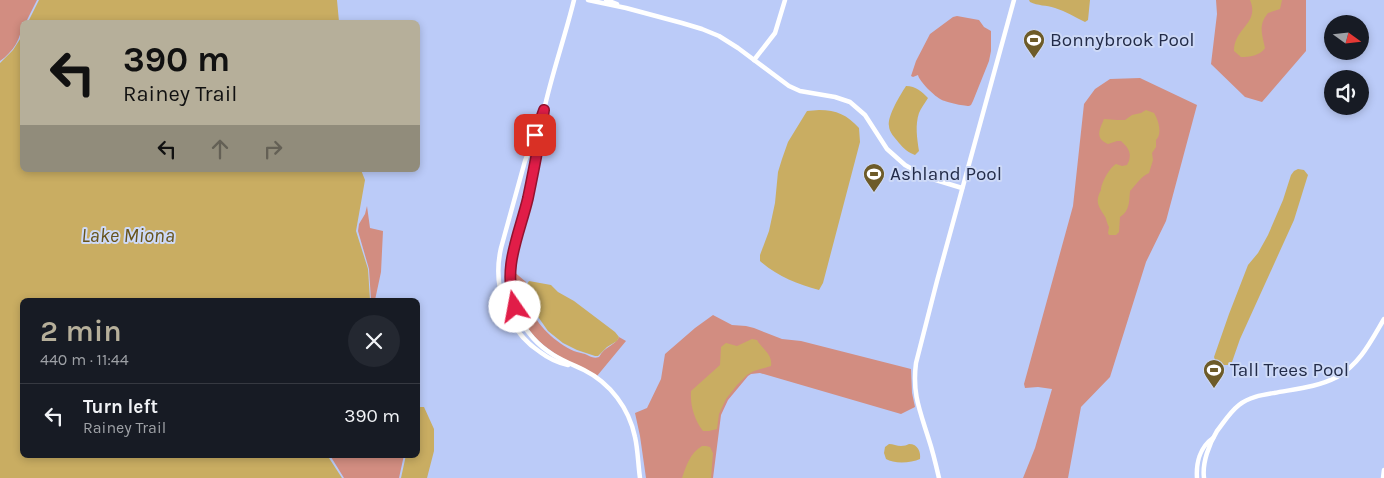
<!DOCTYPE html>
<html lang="en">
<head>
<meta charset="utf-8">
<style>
	:root { --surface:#171b24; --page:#242831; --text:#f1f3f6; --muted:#9ea1a6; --line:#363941; --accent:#b6af9a }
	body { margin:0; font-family:Karla,sans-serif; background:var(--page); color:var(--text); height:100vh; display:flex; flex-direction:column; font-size:19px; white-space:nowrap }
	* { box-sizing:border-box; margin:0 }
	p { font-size:16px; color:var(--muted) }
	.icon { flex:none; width:28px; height:28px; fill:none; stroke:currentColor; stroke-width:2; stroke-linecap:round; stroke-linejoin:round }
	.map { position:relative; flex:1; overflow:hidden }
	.drawer { position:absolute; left:20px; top:298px; width:400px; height:160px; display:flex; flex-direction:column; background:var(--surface); border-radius:8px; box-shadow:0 2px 8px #0003 }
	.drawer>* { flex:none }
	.guide { position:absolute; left:20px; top:20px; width:400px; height:152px; border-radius:8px; box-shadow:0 2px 8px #0003; background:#b6af9a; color:#111; overflow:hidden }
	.needle { width:32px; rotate:105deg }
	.buttons { position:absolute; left:1324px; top:15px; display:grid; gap:10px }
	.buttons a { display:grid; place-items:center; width:45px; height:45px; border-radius:50%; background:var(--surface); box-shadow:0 2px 8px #0003; font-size:25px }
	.pin { position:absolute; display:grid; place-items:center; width:42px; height:42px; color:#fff; margin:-21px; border-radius:10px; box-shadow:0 2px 8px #0006 }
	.me { position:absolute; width:55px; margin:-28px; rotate:348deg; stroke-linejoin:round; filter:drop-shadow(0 0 4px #0008) }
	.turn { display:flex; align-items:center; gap:18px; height:105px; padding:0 20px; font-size:22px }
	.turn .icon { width:65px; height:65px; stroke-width:2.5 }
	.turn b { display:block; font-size:35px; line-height:42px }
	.lanes { display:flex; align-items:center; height:48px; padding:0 20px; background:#0003; justify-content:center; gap:25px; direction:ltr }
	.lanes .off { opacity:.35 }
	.round { display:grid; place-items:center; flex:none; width:52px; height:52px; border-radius:26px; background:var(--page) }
	.overview { display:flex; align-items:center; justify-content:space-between; height:85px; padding:0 20px }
	h1 { font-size:30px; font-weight:600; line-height:38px; color:var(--accent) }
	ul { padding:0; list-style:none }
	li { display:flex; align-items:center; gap:15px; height:65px; padding:0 20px; border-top:1px solid var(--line) }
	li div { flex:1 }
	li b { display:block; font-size:19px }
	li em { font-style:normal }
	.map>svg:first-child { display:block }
</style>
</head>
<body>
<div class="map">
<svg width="1384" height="478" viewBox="0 0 1384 478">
	<rect width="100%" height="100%" fill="#bbcbf8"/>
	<!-- green -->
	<g fill="#d28d81">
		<path d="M0,0H37L26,22H22C22,38 13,52 0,61Z"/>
		<path d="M1216,0H1306V51L1262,102L1245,97L1211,64L1217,14Z"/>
		<path d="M957,16L979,20L984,27L991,31V51L989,61L973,101L971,105L969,106C963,106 946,102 942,100C935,97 919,81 918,75L913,77L911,76L916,61L930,34L953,17Z"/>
		<path d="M1140,78L1197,105L1166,221L1146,262L1110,377L1081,407L1068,478H1023L1035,448L1052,389L1038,387L1025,388L1024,384L1073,206L1084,104L1095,89L1110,79Z"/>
		<path d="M367,206L370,228L383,231L381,272L375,300H371L369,269L358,231L359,224L365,214Z"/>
		<path d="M512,270L526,282C524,288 527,290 528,296C530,301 530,306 532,311C538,327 561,347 577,352C580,353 582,353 585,354C590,356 593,359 599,357C605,346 616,345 619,337L626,341L597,376C547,352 511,332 512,270Z"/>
		<path d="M713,315L732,325L746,326L754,328L782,339L801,341L911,369L912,393L915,407L901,414L760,373L751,374L748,376L728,400L721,415L713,478H646L640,436L635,413L647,408L661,379L665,354L695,328Z"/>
		<path d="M327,455H404L399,478H344L331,457Z"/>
	</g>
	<!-- water -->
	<g fill="#c9ad62">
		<path d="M39,0H337L339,22H28Z"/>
		<path d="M1029,0H1090L1088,20L1085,22C1075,17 1065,11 1055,8C1046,5 1038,6 1030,2Z"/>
		<path d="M1250,0H1282L1280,9L1268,13C1258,25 1262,34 1265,48C1260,56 1249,57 1241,57L1234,51C1234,27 1260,24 1250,0Z"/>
		<path d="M22,36V170H361L365,180L356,231L368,269L370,300H22V455H325L329,458L342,478H0V63L13,50Z"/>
		<path d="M906,86C916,86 922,92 928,98C925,103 921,108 919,113C915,125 917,138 919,151L915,155C909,153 903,148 899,143C895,138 889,132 889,126C887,116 901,94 906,86Z"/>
		<path d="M819,110C837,110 847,115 859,128L860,142L823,283L819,290C797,284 777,276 760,261V255L769,231L775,203L778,172L782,159L788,142L807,111Z"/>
		<path d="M1146,110L1154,113C1158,119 1163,134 1156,140V147L1152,153L1153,160L1149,173C1141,176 1136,185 1130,191C1129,201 1130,211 1120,217L1119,232L1116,235H1109L1108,233L1109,227C1106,222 1107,219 1104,215C1098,206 1095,201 1101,190C1101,183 1110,167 1116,164L1122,166L1127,165C1133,155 1129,148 1121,141H1117L1108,144C1094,138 1100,129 1104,119L1117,120H1125L1132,115L1141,113Z"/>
		<path d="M1298,169L1304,170L1308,175L1307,178L1294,220L1240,339L1232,362L1228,365H1220L1215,360L1214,357L1229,314L1248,265L1258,253L1268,235L1283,200L1291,175L1294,171Z"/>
		<path d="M529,281L551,285L558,292L574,301L615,332L619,337L617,341L607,347L598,356H595L577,350L563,343L548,331L534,311L532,302L527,288L526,286Z"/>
		<path d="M752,339L757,340C762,349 773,354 771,366L754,371L747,375L737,385L726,399L719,414L717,429L709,431H703C694,419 690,405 691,391L720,365L721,347L726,343L737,346Z"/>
		<path d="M418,407H424L434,429V451L427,478H401L406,455H418Z"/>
		<path d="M889,444C893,444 897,446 901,446C904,446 907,445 909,444C918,444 921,452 920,459C911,463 894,464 886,459L884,453L885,447Z"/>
		<path d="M702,446H706L710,447L713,453L711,478H682C686,466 690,453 702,446Z"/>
	</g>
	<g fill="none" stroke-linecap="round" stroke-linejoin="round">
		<!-- minor -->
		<g stroke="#fff" stroke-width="4.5">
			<path d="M574,0C565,37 552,73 544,110C541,124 540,140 537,154C535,168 532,182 528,195C523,220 511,246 509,272C508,296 517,320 533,338C548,355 565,361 584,370C610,383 629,408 635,437C638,450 638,464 640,478"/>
			<path d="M588,0L626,8L682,23L702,29L719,36L738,48L789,86L800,91L835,97L850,102L865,115L887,149L905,165L926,177L962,188"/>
			<path d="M606,0L617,4"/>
			<path d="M754,60L775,33L785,0"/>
			<path d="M541,119L525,161L501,248C492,287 507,330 540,352C548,358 558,363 568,365"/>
			<path d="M939,478C936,465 933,452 929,440C920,411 912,394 916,363L937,281L1014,0"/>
			<path d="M1197,478C1196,463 1200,447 1213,438"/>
			<path d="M1204,478C1202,463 1209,444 1217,431C1224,422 1230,412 1239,405C1249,397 1262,395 1274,393C1295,389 1318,387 1337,377C1360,364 1371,341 1384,319"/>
			<path d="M1383,478L1384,470"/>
		</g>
	</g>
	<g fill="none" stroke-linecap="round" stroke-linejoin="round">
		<!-- route casing -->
		<g stroke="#92132f" stroke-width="12">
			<path id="route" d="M515,307C502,267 519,236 528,198C534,169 540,140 544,110L535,135"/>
		</g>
		<!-- route -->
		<use href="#route" stroke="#e11d48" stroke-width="9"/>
	</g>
	<!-- icons -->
	<defs>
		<g id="stadium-pin" transform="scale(1.125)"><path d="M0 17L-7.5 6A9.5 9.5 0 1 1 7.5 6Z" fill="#6d5b29" stroke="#cdd9f7"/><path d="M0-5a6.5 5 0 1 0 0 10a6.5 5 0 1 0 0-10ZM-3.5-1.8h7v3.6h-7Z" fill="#fff"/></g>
	</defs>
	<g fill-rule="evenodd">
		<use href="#stadium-pin" x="1034" y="40"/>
		<use href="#stadium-pin" x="874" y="174"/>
		<use href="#stadium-pin" x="1214" y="370"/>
	</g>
	<g text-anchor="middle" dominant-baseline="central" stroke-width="4" stroke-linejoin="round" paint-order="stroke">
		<!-- poi labels -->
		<g font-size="19" fill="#232c49" stroke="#cdd9f7" text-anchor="start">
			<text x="1050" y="40">Bonnybrook Pool</text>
			<text x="890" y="174">Ashland Pool</text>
			<text x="1230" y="370">Tall Trees Pool</text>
		</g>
		<!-- water labels -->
		<g font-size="20" font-style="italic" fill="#67531a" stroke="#cdd9f7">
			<text x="128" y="235">Lake Miona</text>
		</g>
	</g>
</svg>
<div class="buttons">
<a><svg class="needle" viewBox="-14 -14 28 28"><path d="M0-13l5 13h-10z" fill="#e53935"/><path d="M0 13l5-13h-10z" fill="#9ea1a6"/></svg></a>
<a><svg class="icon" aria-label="sound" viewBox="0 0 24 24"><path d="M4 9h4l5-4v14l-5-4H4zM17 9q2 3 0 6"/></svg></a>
</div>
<div class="pin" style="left:535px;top:135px;background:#d93025"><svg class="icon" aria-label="arrive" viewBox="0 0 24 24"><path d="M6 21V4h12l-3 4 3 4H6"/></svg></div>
<svg class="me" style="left:515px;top:307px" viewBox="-20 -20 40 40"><circle r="19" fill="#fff"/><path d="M0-13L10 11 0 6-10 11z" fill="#e11d48"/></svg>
<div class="guide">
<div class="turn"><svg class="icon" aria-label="left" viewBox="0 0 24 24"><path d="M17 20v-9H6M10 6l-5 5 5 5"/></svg><div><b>390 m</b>Rainey Trail</div></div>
<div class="lanes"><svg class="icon" aria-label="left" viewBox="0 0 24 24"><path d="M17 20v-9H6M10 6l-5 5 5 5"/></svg><svg class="icon off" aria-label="ahead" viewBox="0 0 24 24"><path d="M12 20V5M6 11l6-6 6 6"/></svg><svg class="icon off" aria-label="right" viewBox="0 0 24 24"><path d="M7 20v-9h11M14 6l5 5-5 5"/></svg></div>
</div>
<section class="drawer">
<div class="overview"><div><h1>2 min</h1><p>440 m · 11:44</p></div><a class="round"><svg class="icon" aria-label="close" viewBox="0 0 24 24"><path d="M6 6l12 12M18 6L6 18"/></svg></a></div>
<ul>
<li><svg class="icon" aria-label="left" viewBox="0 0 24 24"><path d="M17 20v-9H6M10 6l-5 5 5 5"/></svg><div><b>Turn left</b><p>Rainey Trail</p></div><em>390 m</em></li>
</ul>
</section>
</div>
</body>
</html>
